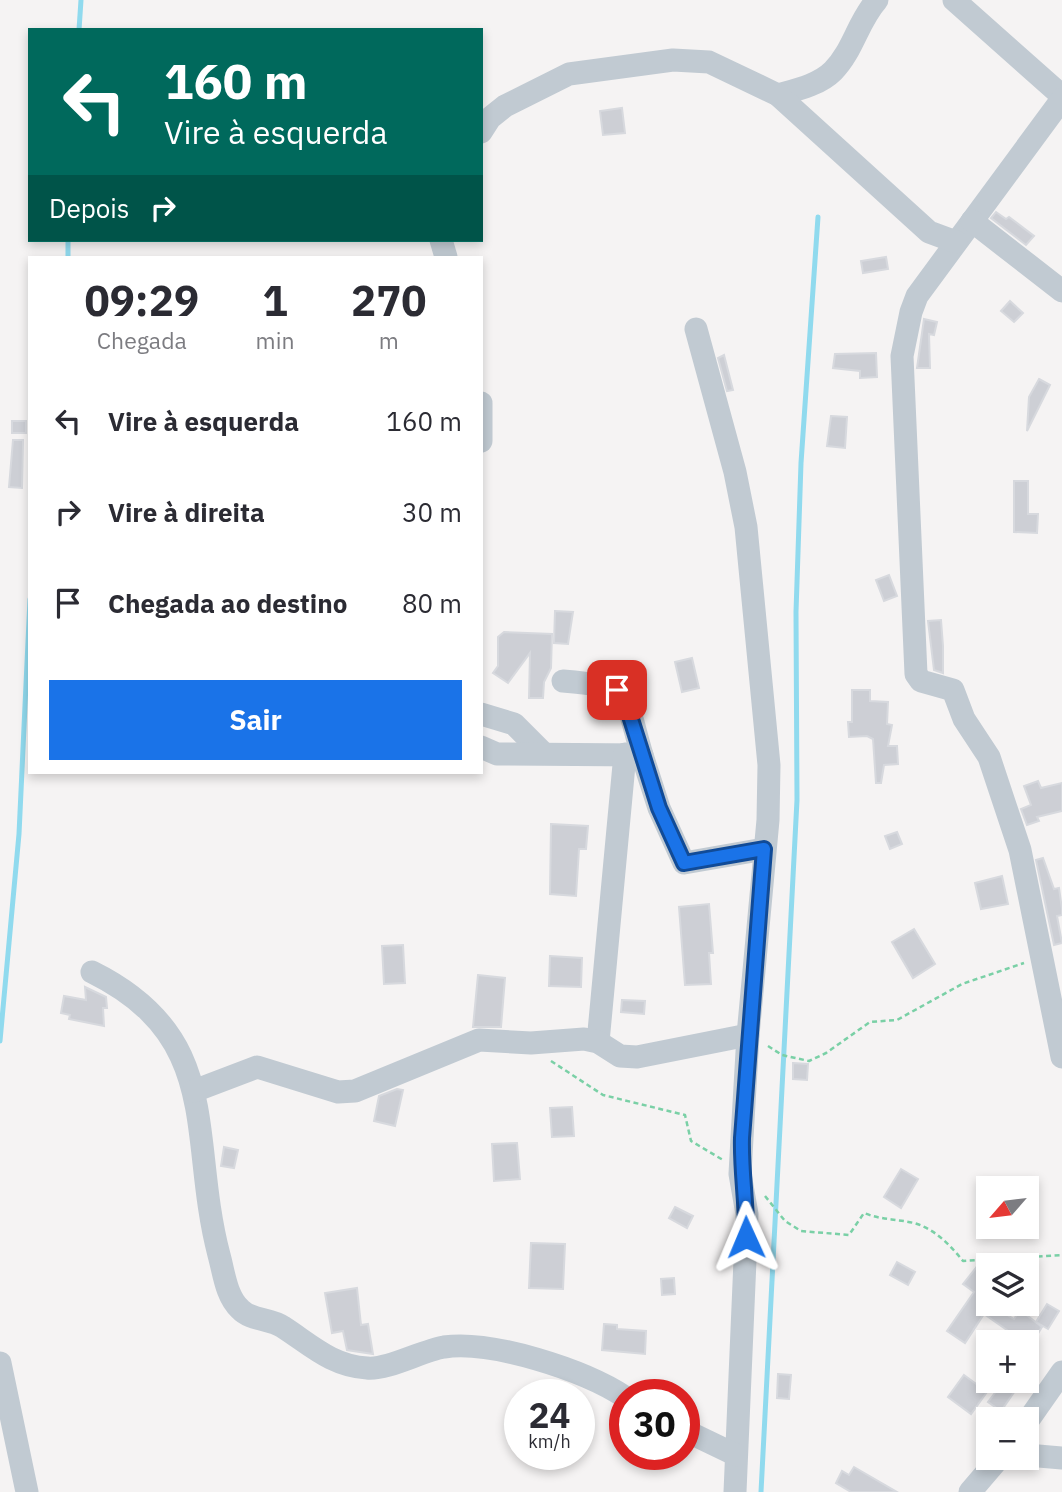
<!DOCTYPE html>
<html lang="pt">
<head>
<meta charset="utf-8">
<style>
	:root { --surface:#fff; --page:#f2f2f3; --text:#2b2b33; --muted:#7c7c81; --accent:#1a73e8 }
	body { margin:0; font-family:"IBM Plex Sans",sans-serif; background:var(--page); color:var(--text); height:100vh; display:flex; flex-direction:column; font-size:26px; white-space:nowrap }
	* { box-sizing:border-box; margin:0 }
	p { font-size:23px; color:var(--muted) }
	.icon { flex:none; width:38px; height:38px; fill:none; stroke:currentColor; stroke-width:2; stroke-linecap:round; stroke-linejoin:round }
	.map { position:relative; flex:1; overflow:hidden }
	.drawer { position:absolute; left:28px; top:256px; width:455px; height:518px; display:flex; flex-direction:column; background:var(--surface); border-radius:0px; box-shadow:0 4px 10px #0003 }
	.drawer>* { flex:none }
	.guide { position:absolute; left:28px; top:28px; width:455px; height:214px; border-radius:0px; box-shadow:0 4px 10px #0003; background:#00695c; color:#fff; overflow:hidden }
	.needle { width:46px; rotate:242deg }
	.controls { position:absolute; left:976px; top:1176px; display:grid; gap:14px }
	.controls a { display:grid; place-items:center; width:63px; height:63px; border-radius:0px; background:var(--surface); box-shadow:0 4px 10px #0003; font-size:35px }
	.speed { position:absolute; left:504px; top:1379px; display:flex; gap:14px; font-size:35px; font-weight:700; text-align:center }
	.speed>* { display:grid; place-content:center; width:91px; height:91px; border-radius:50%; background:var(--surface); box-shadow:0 4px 10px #0003; line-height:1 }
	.speed small { font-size:18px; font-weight:400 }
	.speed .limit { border:10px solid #d22; background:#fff; color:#111 }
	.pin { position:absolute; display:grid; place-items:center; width:60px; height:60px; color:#fff; margin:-30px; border-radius:14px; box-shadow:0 4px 10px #0006 }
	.me { position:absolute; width:77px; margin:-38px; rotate:359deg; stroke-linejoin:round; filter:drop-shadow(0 0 5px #0008) }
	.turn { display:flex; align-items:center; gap:24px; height:147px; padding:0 21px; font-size:32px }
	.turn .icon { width:91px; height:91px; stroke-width:2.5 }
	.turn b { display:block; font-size:49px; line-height:60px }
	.then { display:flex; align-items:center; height:66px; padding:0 21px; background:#0003; gap:14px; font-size:26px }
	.eta { display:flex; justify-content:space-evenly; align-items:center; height:119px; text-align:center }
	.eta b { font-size:42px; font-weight:700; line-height:49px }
	.cta { display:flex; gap:14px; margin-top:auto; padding:14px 21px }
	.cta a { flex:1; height:80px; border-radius:0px; background:var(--accent); color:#fff; font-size:28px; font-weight:700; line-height:80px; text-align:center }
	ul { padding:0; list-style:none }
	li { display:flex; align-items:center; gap:21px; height:91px; padding:0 21px }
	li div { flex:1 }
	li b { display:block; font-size:26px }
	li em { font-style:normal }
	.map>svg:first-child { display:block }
</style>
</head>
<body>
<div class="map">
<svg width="1062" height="1492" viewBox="0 0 1062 1492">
	<rect width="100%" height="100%" fill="#f5f3f3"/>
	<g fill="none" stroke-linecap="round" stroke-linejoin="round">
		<!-- stream -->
		<g stroke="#90daee" stroke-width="5">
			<path d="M79,30L81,0"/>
			<path d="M68,257V240"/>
			<path d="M0,1041L19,834L30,599"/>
			<path d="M761,1492L797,800L796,612L801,463L818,217"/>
		</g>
	</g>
	<!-- building -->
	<g fill="#cdcfd5" stroke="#d7d9de" stroke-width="2">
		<path d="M622,108L625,133L603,135L600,111Z"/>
		<path d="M996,212L1006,219L1009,217L1034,236L1026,245L991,218Z"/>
		<path d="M886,257L888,269L863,273L861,261Z"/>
		<path d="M1010,301L1023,313L1014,322L1001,311Z"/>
		<path d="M924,319L937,322L934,335L929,334L930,368H917Z"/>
		<path d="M876,353L877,377L860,378V371L833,368L835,354Z"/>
		<path d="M724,355L733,390L727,391L718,358Z"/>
		<path d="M1039,379L1050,385L1027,431L1029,397Z"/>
		<path d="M831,416L847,417L845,448L827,446Z"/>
		<rect x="12" y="421" width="14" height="12"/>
		<path d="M13,440H23L22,488L9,487Z"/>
		<path d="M1014,481H1028V514H1038L1037,533L1014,532Z"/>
		<path d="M889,575L897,596L884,601L876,580Z"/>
		<path d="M555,611L573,612L568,644L554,643Z"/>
		<path d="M941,620L943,646V673L934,670L928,621Z"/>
		<path d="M504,632L552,634L551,668L544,682L543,698H529L530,653L508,683L493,673L498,666V637Z"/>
		<path d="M692,658L699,688L682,692L675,662Z"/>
		<path d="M852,690H870V701L888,702L887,724L892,725L888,746H897L898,764L884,765L881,783H876L873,739L867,736L849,737L848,722H852Z"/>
		<path d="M1038,781L1041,788L1062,783V811L1037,817L1039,821L1027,825L1021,809L1031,805L1024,786Z"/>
		<path d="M551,824L588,826L586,849H579L576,896L550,894Z"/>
		<path d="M897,832L902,844L890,849L885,836Z"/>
		<path d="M1043,858L1054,889L1059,888L1062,909V915L1057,916L1062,943L1054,945L1036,860Z"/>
		<path d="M1002,876L1008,904L981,909L975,883Z"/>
		<path d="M709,904L713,953H709L711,984L685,985L679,907Z"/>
		<path d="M914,929L935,964L913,978L892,942Z"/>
		<path d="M403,945L405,983L384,984L382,946Z"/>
		<path d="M550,956L582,958L581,987L549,986Z"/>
		<path d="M478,975L505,978L501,1027H473Z"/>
		<path d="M85,987L106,997L107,1008H103L104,1026L69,1019L70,1015L61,1013L64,996L86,1000Z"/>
		<path d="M622,1000L645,1001L644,1014L621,1012Z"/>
		<path d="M793,1063L808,1064L807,1080L793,1079Z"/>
		<path d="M397,1089L403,1090L395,1126L374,1121L379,1096Z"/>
		<path d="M572,1107L574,1136L552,1137L550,1108Z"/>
		<path d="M517,1143L520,1179L494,1181L492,1144Z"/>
		<path d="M224,1147L238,1150L234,1168L221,1166Z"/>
		<path d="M901,1169L918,1179L901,1208L884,1197Z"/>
		<path d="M675,1207L693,1216L687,1228L669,1218Z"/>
		<path d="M531,1243L565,1244L563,1289L529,1288Z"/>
		<path d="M897,1262L915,1272L908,1285L890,1275Z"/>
		<path d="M979,1264L989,1272V1304L1014,1319L1020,1310L1042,1327L1032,1343L1023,1337L1021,1340L984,1314L965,1343L947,1331L974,1292L963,1284Z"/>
		<path d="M674,1278L675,1294L662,1295L661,1279Z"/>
		<path d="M357,1288L361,1325L368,1324L373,1354L347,1350L343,1331L332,1333L325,1293Z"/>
		<path d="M1047,1304L1059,1311L1048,1329L1036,1322Z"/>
		<path d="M604,1324L617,1325V1329L646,1331L645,1354L602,1350Z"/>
		<path d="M778,1374L791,1375L789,1399L777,1398Z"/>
		<path d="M964,1375L987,1392L971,1414L948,1397Z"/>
		<path d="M1004,1381L1017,1388L1001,1411L988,1402Z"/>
		<path d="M854,1467L897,1492H851L836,1483L842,1471L849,1475Z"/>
	</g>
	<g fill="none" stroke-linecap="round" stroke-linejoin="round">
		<!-- path -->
		<g stroke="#7ad0a6" stroke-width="2.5" stroke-dasharray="5 3.5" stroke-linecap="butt">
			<path d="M768,1046L782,1055L809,1061L826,1053L870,1022L897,1020L962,984L1024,963"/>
			<path d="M551,1061L603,1095L685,1115L691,1141L723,1160"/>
			<path d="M765,1196L785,1221L801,1231L849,1235L864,1213C881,1220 897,1219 914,1223C935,1229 950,1245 963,1261L1062,1255"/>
		</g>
		<!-- minor -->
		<g stroke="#c1cad2" stroke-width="23">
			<path d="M954,0L1062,96"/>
			<path d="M778,95C796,90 819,85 833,71C853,51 858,21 877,0"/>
			<path d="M1062,99L917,296L911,312L902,356L916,674L921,681L953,690L964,719L989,757L1020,850L1062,1057"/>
			<path d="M481,132L490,118L505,106L569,74L673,60L709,62L778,95L929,232L956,242"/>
			<path d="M972,221L1062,291"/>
			<path d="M441,240L446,257"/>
			<path d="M696,329L735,472L746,527L769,765L768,820L748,1035L742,1138L740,1174L747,1214L735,1492"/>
			<path d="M481,403V441"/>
			<path d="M563,681C634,687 623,691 642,755"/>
			<path d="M481,714L514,724L543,753"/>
			<path d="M481,747L497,754L642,755L659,808L684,863L764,849"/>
			<path d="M92,972C225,1038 188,1137 219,1255C224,1273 226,1296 240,1309C251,1321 270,1318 283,1327C311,1345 332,1366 367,1368C388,1370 421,1351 444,1347C492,1340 584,1370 625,1397"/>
			<path d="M598,1042L625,754"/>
			<path d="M194,1091L257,1067L338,1092L355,1091L479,1040L531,1043L584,1039L598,1042L620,1056L637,1057L748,1035"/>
			<path d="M0,1363L27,1492"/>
			<path d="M1027,1422L1062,1372"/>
			<path d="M684,1430L736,1455"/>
			<path d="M1027,1455L1062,1458"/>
			<path d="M970,1492L999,1458"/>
		</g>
	</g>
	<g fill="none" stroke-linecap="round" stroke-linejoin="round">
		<!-- route casing -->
		<g stroke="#114b97" stroke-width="18">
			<path id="route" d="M617,690L624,697L659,808L684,863L764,849L742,1138C741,1172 747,1204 746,1237"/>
		</g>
		<!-- route -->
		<use href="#route" stroke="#1a73e8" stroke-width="12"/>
	</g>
</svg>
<div class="controls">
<a><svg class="needle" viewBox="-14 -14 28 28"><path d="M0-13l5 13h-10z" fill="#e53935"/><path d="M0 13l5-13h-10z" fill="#7c7c81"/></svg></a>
<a><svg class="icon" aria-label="layers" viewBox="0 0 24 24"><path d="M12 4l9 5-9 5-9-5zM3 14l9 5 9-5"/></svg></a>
<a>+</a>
<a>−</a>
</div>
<div class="speed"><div>24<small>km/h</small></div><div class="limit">30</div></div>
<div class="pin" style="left:617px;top:690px;background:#d93025"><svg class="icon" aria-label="arrive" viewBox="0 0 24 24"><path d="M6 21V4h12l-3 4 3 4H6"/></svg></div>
<svg class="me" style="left:746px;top:1237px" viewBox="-20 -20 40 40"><path d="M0-17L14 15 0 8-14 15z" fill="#1a73e8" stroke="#fff" stroke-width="4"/></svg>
<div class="guide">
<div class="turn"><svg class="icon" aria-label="left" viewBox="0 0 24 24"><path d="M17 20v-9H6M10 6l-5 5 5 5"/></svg><div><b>160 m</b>Vire à esquerda</div></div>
<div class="then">Depois<svg class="icon" aria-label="right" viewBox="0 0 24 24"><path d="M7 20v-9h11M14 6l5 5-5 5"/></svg></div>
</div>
<section class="drawer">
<div class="eta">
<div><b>09:29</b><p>Chegada</p></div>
<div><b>1</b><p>min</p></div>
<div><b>270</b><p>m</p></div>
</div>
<ul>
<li><svg class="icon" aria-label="left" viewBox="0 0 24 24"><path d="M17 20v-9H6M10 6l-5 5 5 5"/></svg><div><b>Vire à esquerda</b></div><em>160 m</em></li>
<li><svg class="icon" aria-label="right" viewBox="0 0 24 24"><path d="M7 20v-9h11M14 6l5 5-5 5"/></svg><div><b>Vire à direita</b></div><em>30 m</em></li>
<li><svg class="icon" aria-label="arrive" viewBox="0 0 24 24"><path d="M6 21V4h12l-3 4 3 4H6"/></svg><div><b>Chegada ao destino</b></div><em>80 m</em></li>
</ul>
<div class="cta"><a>Sair</a></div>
</section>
</div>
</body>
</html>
